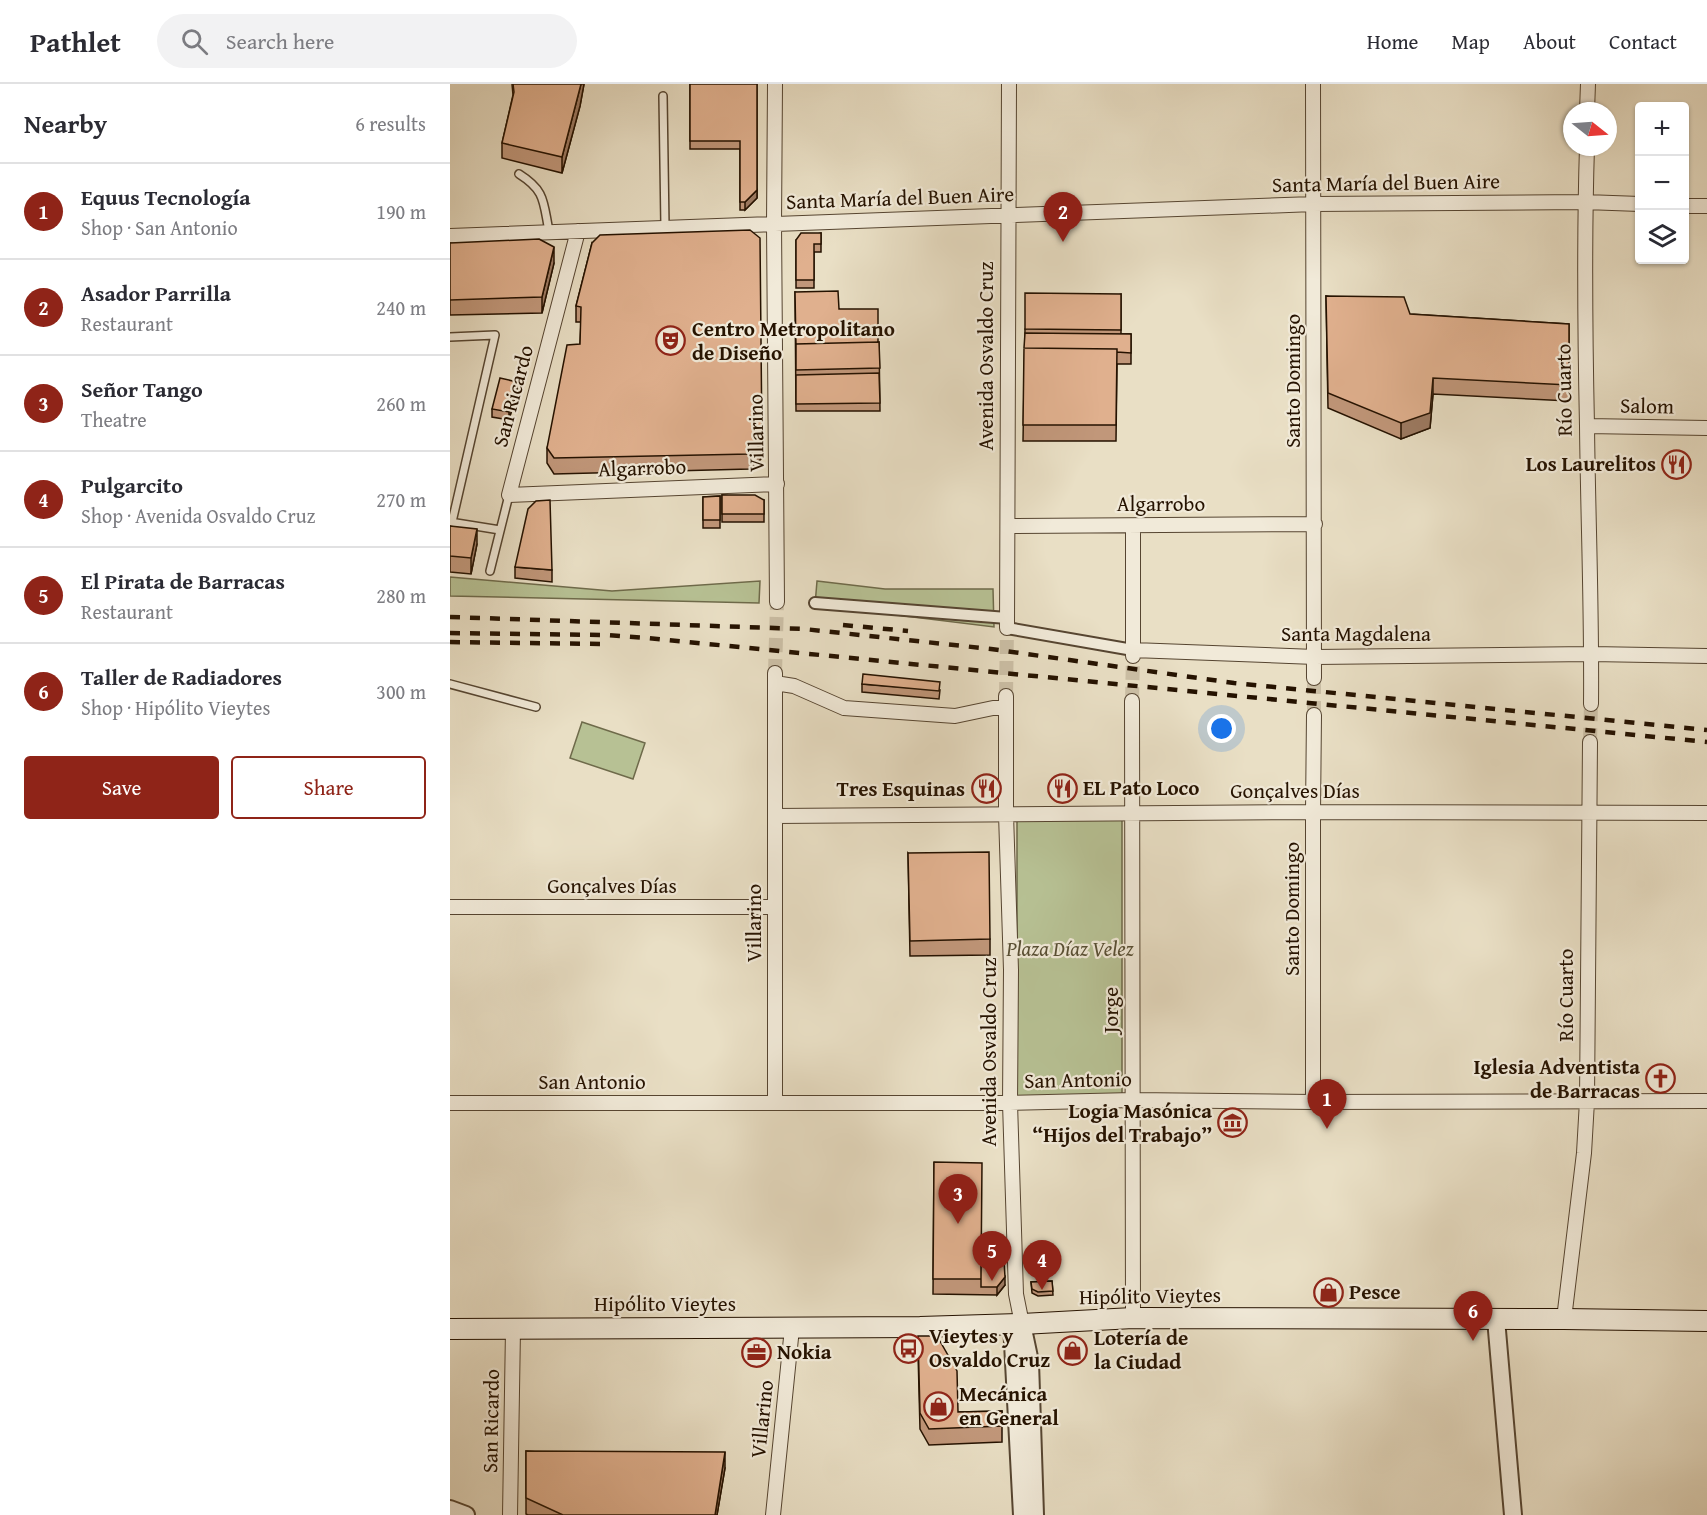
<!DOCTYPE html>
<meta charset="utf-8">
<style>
:root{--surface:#fff;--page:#f2f2f3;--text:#2b2b33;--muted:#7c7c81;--line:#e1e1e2;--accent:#8f2418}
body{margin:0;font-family:"Gentium Book Plus",serif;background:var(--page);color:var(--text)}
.controls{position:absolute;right:18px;top:18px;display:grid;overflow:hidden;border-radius:6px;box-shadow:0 2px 4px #0004}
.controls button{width:54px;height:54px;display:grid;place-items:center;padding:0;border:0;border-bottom:2px solid var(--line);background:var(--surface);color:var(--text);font:30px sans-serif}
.compass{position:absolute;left:1113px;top:18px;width:54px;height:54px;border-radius:50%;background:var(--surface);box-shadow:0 2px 4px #0004;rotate:107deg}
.you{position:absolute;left:772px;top:645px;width:21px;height:21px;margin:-15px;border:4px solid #fff;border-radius:50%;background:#1a73e8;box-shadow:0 0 0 9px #1a73e833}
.badge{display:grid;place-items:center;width:39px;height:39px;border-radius:50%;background:var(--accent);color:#fff;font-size:20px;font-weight:700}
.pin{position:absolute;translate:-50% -50px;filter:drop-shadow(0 2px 3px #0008)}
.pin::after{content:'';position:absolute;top:32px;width:21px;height:18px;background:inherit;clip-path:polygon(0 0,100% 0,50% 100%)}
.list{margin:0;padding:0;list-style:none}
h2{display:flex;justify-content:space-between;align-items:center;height:78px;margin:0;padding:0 24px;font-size:26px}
h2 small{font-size:20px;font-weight:400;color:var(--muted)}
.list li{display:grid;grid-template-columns:39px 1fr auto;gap:18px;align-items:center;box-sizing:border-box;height:96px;padding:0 24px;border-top:2px solid var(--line)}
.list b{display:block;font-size:22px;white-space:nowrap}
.list p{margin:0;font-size:20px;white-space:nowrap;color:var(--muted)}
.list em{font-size:20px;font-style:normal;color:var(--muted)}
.actions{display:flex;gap:12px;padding:18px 24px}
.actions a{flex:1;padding:14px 0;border:2px solid var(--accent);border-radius:6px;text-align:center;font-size:21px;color:var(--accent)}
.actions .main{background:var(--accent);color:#fff}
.icon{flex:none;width:33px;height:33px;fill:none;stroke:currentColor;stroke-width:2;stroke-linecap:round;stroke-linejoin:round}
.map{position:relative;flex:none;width:1257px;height:1431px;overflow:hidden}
header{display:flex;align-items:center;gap:36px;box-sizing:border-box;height:84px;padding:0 30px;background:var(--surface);border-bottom:2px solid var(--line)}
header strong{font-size:28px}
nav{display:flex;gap:33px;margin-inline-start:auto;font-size:21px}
.search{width:420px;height:54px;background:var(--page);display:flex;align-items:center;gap:15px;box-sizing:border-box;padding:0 21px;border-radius:33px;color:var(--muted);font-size:22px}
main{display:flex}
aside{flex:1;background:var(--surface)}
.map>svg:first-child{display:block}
.green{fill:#b7c194;stroke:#6e6a4a;stroke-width:1.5}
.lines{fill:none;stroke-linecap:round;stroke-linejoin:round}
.minor-tunnel{stroke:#ccc0a7;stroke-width:14;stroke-dasharray:14 7;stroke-linecap:butt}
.service-casing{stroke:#564531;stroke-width:10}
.pedestrian-casing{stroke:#564531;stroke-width:14}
.minor-casing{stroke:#564531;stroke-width:16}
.tertiary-casing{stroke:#564531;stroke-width:20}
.secondary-casing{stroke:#251200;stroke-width:22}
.service{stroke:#f1ead9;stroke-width:7}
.pedestrian{stroke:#f1ead9;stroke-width:10}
.minor{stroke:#f1ead9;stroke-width:14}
.tertiary{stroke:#f1ead9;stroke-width:16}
.secondary{stroke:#f1ead9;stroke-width:20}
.rail{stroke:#251200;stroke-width:4.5;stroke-dasharray:10 10;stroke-linecap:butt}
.wall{fill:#c1977a;stroke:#251200;stroke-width:1.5}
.shaded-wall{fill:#9d7b63;stroke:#251200;stroke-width:1.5}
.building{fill:#e0b08e;stroke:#251200;stroke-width:1.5}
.labels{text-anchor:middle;stroke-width:4.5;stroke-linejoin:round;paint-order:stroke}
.street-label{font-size:21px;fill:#251200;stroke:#f1ead9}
.poi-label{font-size:21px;font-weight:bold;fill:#251200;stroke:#f1ead9;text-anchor:start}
.park-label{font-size:21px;font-style:italic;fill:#584f34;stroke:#f1ead9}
</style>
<header>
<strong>Pathlet</strong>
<div class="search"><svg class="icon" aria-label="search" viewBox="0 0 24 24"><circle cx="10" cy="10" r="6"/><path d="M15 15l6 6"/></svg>Search here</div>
<nav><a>Home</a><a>Map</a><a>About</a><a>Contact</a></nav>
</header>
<main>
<aside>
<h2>Nearby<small>6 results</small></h2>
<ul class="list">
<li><span class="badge">1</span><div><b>Equus Tecnología</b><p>Shop · San Antonio</p></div><em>190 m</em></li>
<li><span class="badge">2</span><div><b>Asador Parrilla</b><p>Restaurant</p></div><em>240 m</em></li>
<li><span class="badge">3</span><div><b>Señor Tango</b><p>Theatre</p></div><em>260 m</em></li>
<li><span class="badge">4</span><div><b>Pulgarcito</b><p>Shop · Avenida Osvaldo Cruz</p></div><em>270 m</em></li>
<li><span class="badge">5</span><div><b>El Pirata de Barracas</b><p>Restaurant</p></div><em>280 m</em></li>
<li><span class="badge">6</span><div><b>Taller de Radiadores</b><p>Shop · Hipólito Vieytes</p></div><em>300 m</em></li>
</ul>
<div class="actions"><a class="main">Save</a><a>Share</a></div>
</aside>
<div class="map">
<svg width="1257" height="1431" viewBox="0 0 1257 1431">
<rect width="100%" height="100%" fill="#e9dfc5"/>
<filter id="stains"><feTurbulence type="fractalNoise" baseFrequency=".00333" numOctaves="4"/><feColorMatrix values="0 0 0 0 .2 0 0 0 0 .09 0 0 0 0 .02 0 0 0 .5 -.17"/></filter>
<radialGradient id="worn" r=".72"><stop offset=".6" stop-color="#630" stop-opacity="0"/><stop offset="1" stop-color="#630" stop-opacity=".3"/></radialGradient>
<path class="green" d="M0,493L162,507L310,497L309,519L0,512Z
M367,497L435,505H543L544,543L365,521Z
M132,638L195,659L183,695L120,674Z
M672,734V1016H567V735Z"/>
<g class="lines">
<path class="minor-tunnel" d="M325,589L327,518
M556,612L557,544
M682,617L683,572
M864,631V594
M1140,658L1141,620"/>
<defs>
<path id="service" d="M213,12L215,143
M69,90C96,107 93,118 99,147
M0,253L45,251L2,438
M0,438L50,446
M40,487L59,411
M0,600L86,623"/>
<path id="pedestrian" d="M365,519L557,534
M557,544L683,566"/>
<path id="minor" d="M325,0L324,140L327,518
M863,0L864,594
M1137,27L1138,0
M1137,63C1134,156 1135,249 1137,342C1138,435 1142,527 1141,620
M1234,122H1257
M128,147L59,411L327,400
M0,152L864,120L1135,118L1190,120
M1137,342L1257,344
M558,442L865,440
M683,442V572
M557,544L559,0
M683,566L865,573L1141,570L1257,572
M325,599L344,602L394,624L505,632L543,624H556
M556,612V730L561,886L560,1019L566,1210L572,1240
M682,617L683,1234
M325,732L863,728L1257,729
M0,823H325
M325,1018V589
M863,1018V728L864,631
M0,1019H560L683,1016L863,1018L1257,1017
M1114,1235L1134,1069L1137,1017L1140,658
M60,1431L63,1245
M323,1431L342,1244"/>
<path id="tertiary" d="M1046,1235L1063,1431
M562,1240L572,1431
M572,1240L580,1278L585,1431
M0,1425L16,1431"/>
<path id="secondary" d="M0,1245L470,1243L572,1240L683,1234L1114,1235L1257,1237"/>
</defs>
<use href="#service" class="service-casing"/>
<use href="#pedestrian" class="pedestrian-casing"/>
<use href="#minor" class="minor-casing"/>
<use href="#tertiary" class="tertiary-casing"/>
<use href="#secondary" class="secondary-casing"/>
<use href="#service" class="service"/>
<use href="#pedestrian" class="pedestrian"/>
<use href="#minor" class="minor"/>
<use href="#tertiary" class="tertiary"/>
<use href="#secondary" class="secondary"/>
<path class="rail" d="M0,533L354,545L541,565L784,599L1257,646
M393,541L458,547
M0,549L156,551L197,554L1257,658
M0,558L158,560"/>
</g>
<path class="wall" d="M62,0H134L130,22L112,89L52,74V59L63,11Z
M240,0H307V114L295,126H290V65H240Z
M371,149V168H364V204H346V156Z
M0,159L104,179L92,229L0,231Z
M142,159L312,374L300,385L104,390L97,379V364L130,260L131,238H126V222Z
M345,208L389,225L428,258H429L430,327H346Z
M671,210V250H681V280H667L666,357H573L575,245Z
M876,212L960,230L1119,240V317L983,310L980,344L951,355L878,324Z
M67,306L59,336L42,333V325Z
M272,411L314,416V438H272Z
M270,412V444H253V413Z
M0,442L27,460L21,490L0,488Z
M65,483L102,486V498L65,494Z
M412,600L490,606L489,615L412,608Z
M458,769L540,855V871L460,872Z
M484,1078L531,1177L555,1201L547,1211L483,1210Z
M602,1197L603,1211L588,1212L582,1209L581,1198Z
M468,1268L508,1328L552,1327V1358L479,1361L470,1345Z
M76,1367L275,1384L267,1431H78L76,1430Z"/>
<path class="shaded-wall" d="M131,0H134L130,22L112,89V73Z
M307,106V114L295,126V118Z
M104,163V179L92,229V213Z
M983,294V310L980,344L951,355V339Z
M67,298V306L59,336V328Z
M312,359V374L300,385V370Z
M27,445V460L21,490V474Z
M555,1193V1201L547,1211V1203Z
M275,1368V1384L267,1431H265Z"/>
<path class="building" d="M63,0H131L112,73L52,59L64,8Z
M240,0H307V106L295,118H290V57H240Z
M300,146L310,154L312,359L300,370L104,374L97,364L117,261L130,260L131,223L126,222L142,159L150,151Z
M351,149H371V160H364V196H346V156Z
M89,155L104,163L92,213L0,216V159Z
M388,207L389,225H428V258L346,260V263L345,208Z
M575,209L671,210V246L575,245Z
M876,212L954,213L960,230L1119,240V301L983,294L980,329L951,339L878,309Z
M575,249L681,250V269L667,268V265L574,264Z
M429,258L430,284L346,286V260Z
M574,264L667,265L666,341H573Z
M429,289L430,319L346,320V291Z
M50,294L67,298L59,328L42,325Z
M272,411H305L314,416V430H272Z
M270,412V436H253V413Z
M100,416L102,486L65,483L78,425L86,417Z
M0,442L27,445L21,474L0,472Z
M413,590L490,598L489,607L412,600Z
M539,768L540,855L460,857L458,769Z
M484,1078L532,1079L531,1195H483Z
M531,1177H554L555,1193L547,1203H531Z
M602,1197L603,1207L588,1208L582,1205L581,1198Z
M468,1252H487L507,1287L508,1328L552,1327V1342L479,1345L470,1329Z
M76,1367L275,1368L265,1431H113L76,1414Z"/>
<defs>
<symbol id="theatre-ring" viewBox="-11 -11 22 22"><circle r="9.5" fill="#f1ead9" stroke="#8f2418" stroke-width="1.5"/><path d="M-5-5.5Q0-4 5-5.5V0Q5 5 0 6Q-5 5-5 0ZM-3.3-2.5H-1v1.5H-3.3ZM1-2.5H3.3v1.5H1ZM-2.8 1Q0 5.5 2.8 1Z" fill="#8f2418"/></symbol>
<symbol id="restaurant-ring" viewBox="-11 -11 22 22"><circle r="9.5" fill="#f1ead9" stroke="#8f2418" stroke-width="1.5"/><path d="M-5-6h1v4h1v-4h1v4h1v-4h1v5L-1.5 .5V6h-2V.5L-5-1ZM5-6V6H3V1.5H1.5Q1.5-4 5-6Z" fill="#8f2418"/></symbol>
<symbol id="church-ring" viewBox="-11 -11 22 22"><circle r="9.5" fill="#f1ead9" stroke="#8f2418" stroke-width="1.5"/><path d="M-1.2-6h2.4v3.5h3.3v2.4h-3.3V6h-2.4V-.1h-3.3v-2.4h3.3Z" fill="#8f2418"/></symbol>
<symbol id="museum-ring" viewBox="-11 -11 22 22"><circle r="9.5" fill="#f1ead9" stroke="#8f2418" stroke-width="1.5"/><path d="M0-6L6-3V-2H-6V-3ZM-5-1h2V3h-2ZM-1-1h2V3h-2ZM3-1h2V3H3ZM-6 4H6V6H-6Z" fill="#8f2418"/></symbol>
<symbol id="shop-ring" viewBox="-11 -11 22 22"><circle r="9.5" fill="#f1ead9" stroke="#8f2418" stroke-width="1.5"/><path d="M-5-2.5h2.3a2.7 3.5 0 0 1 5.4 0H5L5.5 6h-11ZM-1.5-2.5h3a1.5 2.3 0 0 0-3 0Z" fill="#8f2418"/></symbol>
<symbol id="bus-ring" viewBox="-11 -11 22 22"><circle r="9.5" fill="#f1ead9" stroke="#8f2418" stroke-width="1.5"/><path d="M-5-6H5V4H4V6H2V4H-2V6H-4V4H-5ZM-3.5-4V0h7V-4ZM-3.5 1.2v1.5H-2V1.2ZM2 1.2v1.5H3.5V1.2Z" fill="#8f2418"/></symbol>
<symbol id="office-ring" viewBox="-11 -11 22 22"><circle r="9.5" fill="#f1ead9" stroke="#8f2418" stroke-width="1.5"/><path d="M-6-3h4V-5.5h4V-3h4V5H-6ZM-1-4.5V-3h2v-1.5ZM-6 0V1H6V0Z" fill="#8f2418"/></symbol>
</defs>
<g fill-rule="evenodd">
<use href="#theatre-ring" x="204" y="240" width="33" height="33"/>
<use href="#restaurant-ring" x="1210" y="364" width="33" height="33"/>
<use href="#restaurant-ring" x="596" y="688" width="33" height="33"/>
<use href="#restaurant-ring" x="520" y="688" width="33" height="33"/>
<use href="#church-ring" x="1194" y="978" width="33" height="33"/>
<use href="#museum-ring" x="766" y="1022" width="33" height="33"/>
<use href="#shop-ring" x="862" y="1192" width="33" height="33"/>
<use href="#bus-ring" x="442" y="1248" width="33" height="33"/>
<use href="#shop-ring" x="606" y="1250" width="33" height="33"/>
<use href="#office-ring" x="290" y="1252" width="33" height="33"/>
<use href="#shop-ring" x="472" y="1306" width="33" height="33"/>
</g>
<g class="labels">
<g class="street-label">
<text transform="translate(936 99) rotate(-1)" y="7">Santa María del Buen Aire</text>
<text transform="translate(450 114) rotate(-2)" y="7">Santa María del Buen Aire</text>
<text transform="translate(536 272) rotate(-90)" y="7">Avenida Osvaldo Cruz</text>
<text transform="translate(843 297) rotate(-90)" y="7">Santo Domingo</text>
<text transform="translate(1114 306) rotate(-91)" y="7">Río Cuarto</text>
<text transform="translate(63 312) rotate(-75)" y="7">San Ricardo</text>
<text transform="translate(1197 322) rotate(1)" y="7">Salom</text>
<text transform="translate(306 349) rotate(-91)" y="7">Villarino</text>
<text transform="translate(192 384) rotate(-2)" y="7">Algarrobo</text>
<text x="711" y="427">Algarrobo</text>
<text x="906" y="557">Santa Magdalena</text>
<text x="845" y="714">Gonçalves Días</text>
<text x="162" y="809">Gonçalves Días</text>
<text transform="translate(842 825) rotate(-90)" y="7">Santo Domingo</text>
<text transform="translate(304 839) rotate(-90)" y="7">Villarino</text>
<text transform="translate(1116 911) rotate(-90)" y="7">Río Cuarto</text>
<text transform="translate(661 926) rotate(-90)" y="7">Jorge</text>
<text transform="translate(539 968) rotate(-90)" y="7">Avenida Osvaldo Cruz</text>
<text transform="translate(628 996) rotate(-1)" y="7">San Antonio</text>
<text x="142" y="1005">San Antonio</text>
<text transform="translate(700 1212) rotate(-1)" y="7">Hipólito Vieytes</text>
<text x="215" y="1227">Hipólito Vieytes</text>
<text transform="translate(312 1335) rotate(-84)" y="7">Villarino</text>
<text transform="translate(41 1337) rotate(-89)" y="7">San Ricardo</text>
</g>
<g class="poi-label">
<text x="242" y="252">Centro Metropolitano<tspan x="242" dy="24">de Diseño</tspan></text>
<text x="1206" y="387" text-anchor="end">Los Laurelitos</text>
<text x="633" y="711">EL Pato Loco</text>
<text x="515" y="712" text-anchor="end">Tres Esquinas</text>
<text x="1190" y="990" text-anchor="end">Iglesia Adventista<tspan x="1190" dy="24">de Barracas</tspan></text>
<text x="762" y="1034" text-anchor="end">Logia Masónica<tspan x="762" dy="24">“Hijos del Trabajo”</tspan></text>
<text x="899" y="1215">Pesce</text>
<text x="479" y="1259">Vieytes y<tspan x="479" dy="24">Osvaldo Cruz</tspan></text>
<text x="644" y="1261">Lotería de<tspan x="644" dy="24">la Ciudad</tspan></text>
<text x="327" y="1275">Nokia</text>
<text x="509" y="1317">Mecánica<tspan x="509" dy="24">en General</tspan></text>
</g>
<g class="park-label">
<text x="620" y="872">Plaza Díaz Velez</text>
</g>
</g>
<rect width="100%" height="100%" filter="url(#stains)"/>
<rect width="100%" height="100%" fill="url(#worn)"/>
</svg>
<div class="controls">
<button>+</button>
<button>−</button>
<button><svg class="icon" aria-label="layers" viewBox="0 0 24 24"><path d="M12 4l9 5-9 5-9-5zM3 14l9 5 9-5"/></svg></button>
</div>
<svg class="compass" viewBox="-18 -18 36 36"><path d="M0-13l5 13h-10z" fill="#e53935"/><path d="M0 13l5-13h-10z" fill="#7c7c81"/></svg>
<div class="you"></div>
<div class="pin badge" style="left:877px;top:1045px">1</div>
<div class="pin badge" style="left:613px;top:158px">2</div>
<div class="pin badge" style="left:508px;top:1140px">3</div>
<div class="pin badge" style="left:592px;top:1206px">4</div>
<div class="pin badge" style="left:542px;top:1197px">5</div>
<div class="pin badge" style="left:1023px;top:1257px">6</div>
</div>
</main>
